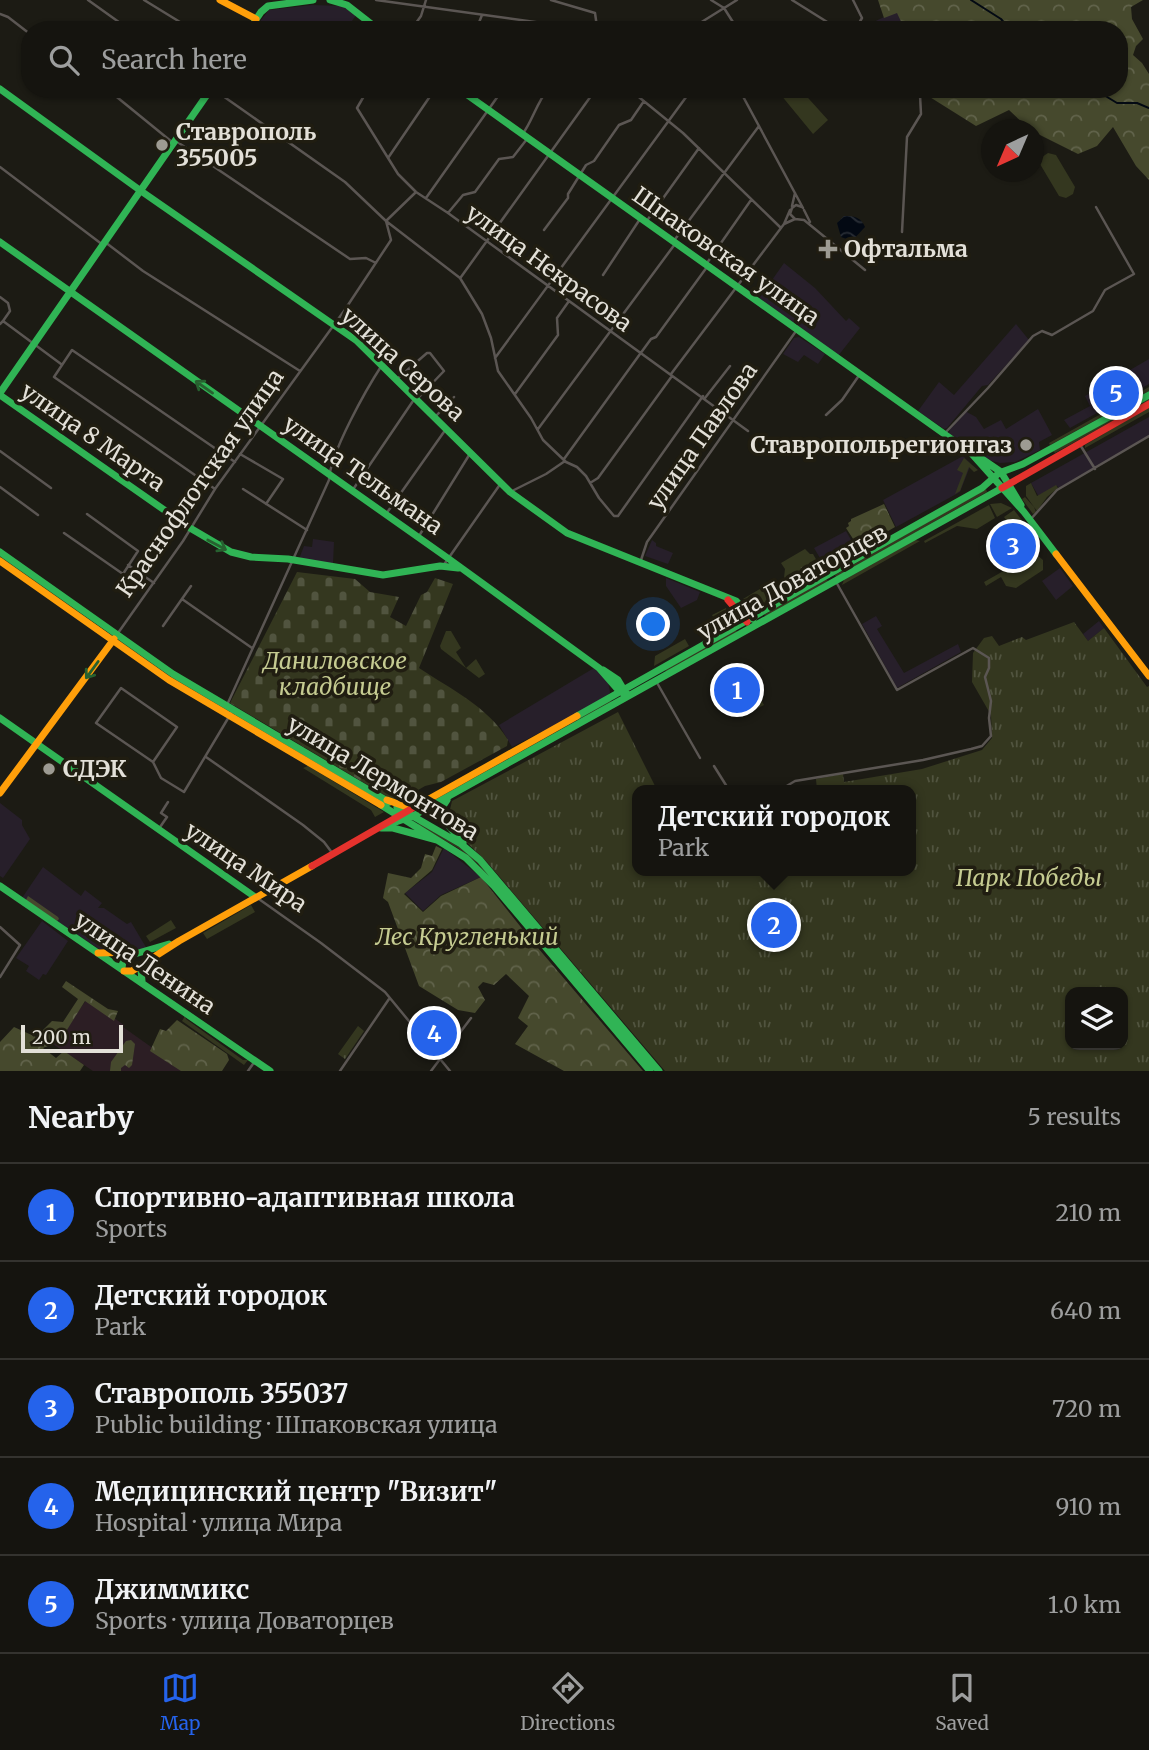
<!DOCTYPE html>
<meta charset="utf-8">
<style>
:root{--surface:#15140f;--page:#1e1d18;--text:#f1f3f6;--muted:#9d9e9e;--line:#34332f;--accent:#2563eb}
body{margin:0;font-family:Merriweather,serif;background:var(--page);color:var(--text)}
.controls{position:absolute;right:21px;bottom:21px;display:grid;overflow:hidden;border-radius:14px;box-shadow:0 2px 5px #0004}
.controls button{width:63px;height:63px;display:grid;place-items:center;padding:0;border:0;border-bottom:2px solid var(--line);background:var(--surface);color:var(--text);font:35px sans-serif}
.compass{position:absolute;left:981px;top:119px;width:63px;height:63px;border-radius:50%;background:var(--surface);box-shadow:0 2px 5px #0004;rotate:224deg}
.scale{position:absolute;left:21px;bottom:18px;width:102px;box-sizing:border-box;padding-left:7px;border:4px solid #e3e0d8;border-top:0;font-size:19px;line-height:24px;white-space:nowrap;color:#e3e0d8;-webkit-text-stroke:5px #201d11;paint-order:stroke}
.you{position:absolute;left:654px;top:625px;width:24px;height:24px;margin:-18px;border:5px solid #fff;border-radius:50%;background:#1a73e8;box-shadow:0 0 0 10px #1a73e833}
.badge{display:grid;place-items:center;width:46px;height:46px;border-radius:50%;background:var(--accent);color:#fff;font-size:23px;font-weight:700}
.pin{position:absolute;translate:-50% -50%;border:4px solid #fff;box-shadow:0 2px 7px #0006}
.popup{position:absolute;left:632px;top:785px;width:284px;height:91px;box-sizing:border-box;display:grid;place-content:center;border-radius:14px;background:var(--surface);filter:drop-shadow(0 2px 5px #0005);font-size:23px;white-space:nowrap;color:var(--muted)}
.popup b{font-size:26px;color:var(--text)}
.popup::after{content:'';position:absolute;left:50%;top:100%;margin-left:-14px;border:14px solid transparent;border-top-color:var(--surface)}
.list{margin:0;padding:0;list-style:none}
h2{display:flex;justify-content:space-between;align-items:center;height:91px;margin:0;padding:0 28px;font-size:30px}
h2 small{font-size:23px;font-weight:400;color:var(--muted)}
.list li{display:grid;grid-template-columns:46px 1fr auto;gap:21px;align-items:center;box-sizing:border-box;height:98px;padding:0 28px;border-top:2px solid var(--line)}
.list b{display:block;font-size:26px;white-space:nowrap}
.list p{margin:0;font-size:23px;white-space:nowrap;color:var(--muted)}
.list em{font-size:23px;font-style:normal;color:var(--muted)}
.icon{flex:none;width:38px;height:38px;fill:none;stroke:currentColor;stroke-width:2;stroke-linecap:round;stroke-linejoin:round}
.map{position:relative;flex:none;width:1149px;height:1071px;overflow:hidden}
.search{position:absolute;background:var(--surface);box-shadow:0 2px 5px #0004;left:21px;right:21px;top:21px;height:77px;display:flex;align-items:center;gap:18px;box-sizing:border-box;padding:0 24px;border-radius:28px;color:var(--muted);font-size:26px}
.sheet{height:581px;background:var(--surface)}
nav{display:flex;justify-content:space-around;align-items:center;box-sizing:border-box;height:98px;border-top:2px solid var(--line);background:var(--surface);font-size:19px;color:var(--muted)}
nav a{display:grid;justify-items:center;gap:4px}
nav .on{color:var(--accent)}
.map>svg:first-child{display:block}
.commercial{fill:#271f2a}
.medical{fill:#2c1e24}
.grass{fill:#34371f}
.forest{fill:url(#forest-crowns)}
.cemetery{fill:url(#cemetery-stones)}
.park{fill:url(#park-tufts);fill-rule:evenodd}
.water{fill:url(#water-waves)}
.lines{fill:none;stroke-linecap:round;stroke-linejoin:round}
.stream{stroke:#030913;stroke-width:2}
.street{stroke:#5b5653;stroke-width:2.5}
.fast{stroke:#30b455;stroke-width:7}
.slow{stroke:#ff9f0a;stroke-width:7}
.jam{stroke:#e5322d;stroke-width:7}
.oneway{stroke:#276130}
.poi-dot{fill:#9d9b93;stroke:#201d11;stroke-width:2.5}
.labels{text-anchor:middle;stroke-width:7;stroke-linejoin:round;paint-order:stroke}
.poi-label{font-size:23px;font-weight:bold;fill:#e3e0d8;stroke:#201d11;text-anchor:start}
.street-label{font-size:23px;fill:#e3e0d8;stroke:#201d11}
.park-label{font-size:23px;font-style:italic;fill:#c5cb91;stroke:#201d11}
</style>
<div class="map">
<svg width="1149" height="1071" viewBox="0 0 1149 1071">
<defs>
<pattern id="forest-crowns" width="20" height="18" patternUnits="userSpaceOnUse" patternTransform="scale(1.75)"><rect width="20" height="18" fill="#46492d"/><path d="M2 6a3 3 0 1 1 6 0M12 15a3 3 0 1 1 6 0" fill="none" stroke="#61634b"/></pattern>
<pattern id="cemetery-stones" width="16" height="16" patternUnits="userSpaceOnUse" patternTransform="scale(1.75)"><rect width="16" height="16" fill="#34371f"/><path d="M2 7V4a2 2 0 0 1 4 0v3zM10 15v-3a2 2 0 0 1 4 0v3z" fill="#51543f"/></pattern>
<pattern id="park-tufts" width="24" height="20" patternUnits="userSpaceOnUse" patternTransform="scale(1.75)"><rect width="24" height="20" fill="#34371f"/><path d="M3 7l-1-3M5 7V3M7 7l1-3M15 17l-1-3M17 17v-4M19 17l1-3" fill="none" stroke="#51543f"/></pattern>
<pattern id="water-waves" width="16" height="10" patternUnits="userSpaceOnUse" patternTransform="scale(1.75)"><rect width="16" height="10" fill="#030913"/><path d="M0 5q4-4 8 0t8 0" fill="none" stroke="#282d35"/></pattern>
</defs>
<rect width="100%" height="100%" fill="#1c1b14"/>
<path class="commercial" d="M312,5L343,6L356,15L346,30H253L269,10Z
M903,8L914,30H859L861,28Z
M784,263L815,288L846,321L849,318L860,328L838,356L758,300Z
M1016,324L1029,340L988,385L982,386L947,428L944,429L918,411L939,382L954,395Z
M799,337L825,354L818,364L804,355L798,362L783,354L794,338Z
M1149,359V384L1070,428L1064,420L1090,406L1085,396Z
M1038,409L1052,435L1039,442L1040,450L1015,462L1000,463L988,460L949,434L950,429L965,411L976,417L984,429L1001,420L1006,429Z
M1149,417V435L1059,488L1057,486L1039,497L1031,483Z
M963,456L971,464L960,492L896,527L883,500Z
M846,531L858,552L827,570L814,548Z
M313,539L334,542L333,564L299,559L304,546L312,547Z
M652,540L656,543V546L673,553L668,564L645,556Z
M1060,568L1073,586L1056,600L1042,581Z
M666,578L700,592L697,600L681,608L666,586Z
M876,616L882,626L877,629L904,673L958,644L961,652L897,688L862,624Z
M1099,621L1104,628L1088,641L1083,634Z
M594,668L602,673L608,682L610,692L606,699L575,714L547,732H541L512,747L499,725Z
M0,803L22,820V825L30,839L3,878L0,876Z
M444,848L481,877L441,895L423,911L405,893L432,872Z
M43,867L81,896L85,890L102,903L98,908H104L127,924L131,922L147,949L102,951L22,898Z
M42,921L68,941L46,975L43,974L39,980L26,971L29,966L16,958Z"/>
<path class="medical" d="M87,999L124,1025L123,1027L185,1071H93L44,1038L63,1033Z"/>
<path class="grass" d="M776,89H800L828,120L813,134Z
M1048,153L1056,155L1075,187L1073,194L1066,198L1059,196L1040,164L1042,157Z
M1149,387V391L1050,445L1049,443Z
M1149,398V401L1055,453L1053,451Z
M1149,407V412L1085,448V445Z
M964,458L978,470L974,472L969,467L960,491L955,494L963,473L957,470Z
M1031,483L1037,496L1056,485L1058,488L1047,497L1037,511L1034,507L1036,512L1033,514L1022,499L1025,497L1034,507L1026,496V486Z
M986,489L987,492L836,577L835,575Z
M1001,503L1012,508L997,517L990,504Z
M989,505L995,518L977,529L957,526L925,543L924,541Z
M1014,510L1037,540L1025,545L1022,544L1004,517Z
M915,540L920,541L842,585L844,580Z
M0,555L111,635L110,637L0,558Z
M1037,555L1043,560V570L1016,588L1006,586L1001,577L986,586L984,582L1030,556Z
M826,579L828,581L766,616L764,615Z
M768,584L767,605L786,596L764,608L765,606L743,599Z
M726,608L729,622L719,628L712,615Z
M736,630L737,632L667,672L665,670Z
M446,631H451L461,648L456,652L466,668L476,659L485,674L479,678L441,649L440,646Z
M685,639L689,646L654,666L655,656Z
M119,640L229,710L228,712L170,677L117,642Z
M757,692L764,705L754,710L752,707L748,709L744,702Z
M610,700L612,702L423,808L421,807Z
M235,714L391,805L390,807L234,716Z
M308,766L384,812L375,817L371,810L303,768Z
M419,823L459,847L478,862L613,1021L477,863L458,848L418,825Z
M251,905L255,912L207,939L203,933Z
M171,920L176,928L150,942L146,936Z
M185,1016L186,1019L243,1060H248L244,1065L182,1021Z"/>
<path class="forest" d="M878,0H1143L1131,7L1132,19L1143,39L1136,46L1133,55L1142,63L1149,74V180L1136,166L1113,127L1097,146L1078,154L1034,132V130L1029,129L1009,110L976,126L925,94L922,89H1119V30H905L897,13L884,18Z
M884,504L895,527L859,548L846,528L849,526L848,523L851,521V519Z
M436,846L442,849L432,870L404,894L423,912L441,896L481,877L532,941L643,1071H564L515,1044L528,1026L518,1018L529,996L506,974L494,985L483,982L478,987L485,1000L475,1013L458,1010L419,986L388,902L383,898L388,873L411,878L421,868L425,854L432,856Z
M28,896L58,917L59,919L57,921L26,900Z
M66,981L108,1009L118,1011L114,1021L85,1001L60,1041L43,1048L56,1058L64,1051L84,1065L80,1071H0V1042L14,1027L36,1037L52,1021L63,1022L78,999L62,987Z
M177,1020L227,1054L229,1060L222,1071H181L150,1051L160,1029L166,1031Z
M131,1040L135,1044L132,1065L129,1068L125,1065L121,1068V1071H110L111,1062L126,1041Z"/>
<path class="cemetery" d="M297,572L355,579L370,592L399,597L390,617L406,626L421,595L427,592L435,578L453,584L419,668C452,690 487,706 508,740L507,746L441,782L425,786L399,801L388,797L230,703Z"/>
<path class="park" d="M805,549L810,554H813L822,570L820,574L792,590L784,578L785,569L781,563Z
M1074,622L1088,641L1104,628L1147,687L1149,686V1071H665L487,862L451,827L448,818L452,801L618,712L657,790H638V871H910V790H817L816,779L843,774L844,782L922,769L982,750L992,738L991,715L972,682L973,653L984,638L992,636L999,646L1022,637L1026,640ZM1070,992H1123V1045H1070Z
M358,1026L364,1031L345,1059L338,1054Z"/>
<path class="water" d="M844,216C854,216 861,217 865,227L852,241L841,237L837,223Z"/>
<g class="lines">
<path class="stream" d="M971,0L1001,19L1010,30
M1094,89L1117,103H1137L1149,108"/>
<path class="street" d="M88,0L130,30
M144,0L193,30
M376,0L564,26L633,30
M551,0L595,13L597,27
M711,0L724,8L738,30
M792,0L840,30
M853,0L862,18L855,30
M0,14L8,17L30,34
M700,23L737,0
M411,30L421,16L426,0
M476,30L482,15
M684,30L700,23L701,30
M107,89L172,142
M213,89L345,182L386,221L460,278L482,314L491,338L498,371L531,418L543,440L566,462L577,467L586,476L599,498L614,516H618L703,396
M368,89L357,108L398,174L416,192L448,213L748,431
M629,89L683,133L781,228
M739,89L803,208
M522,135C533,120 536,104 548,89
M176,141L350,259L366,258L376,263
M388,158L435,89
M0,167L103,245
M426,198L503,89
M792,206L795,193
M804,210L810,222
M448,213L463,195L475,192L499,159L513,157L527,139
M795,219L790,214L792,208L796,205L802,207
M646,222L699,148
M784,224L795,219L804,220L865,270
M544,230L568,198V194L586,165L594,161L619,125L631,120L644,101
M902,232L907,137L921,114L920,95L914,89
M105,242L143,271L300,371
M673,242L759,126
M707,263L751,200
M603,275L640,219
M461,277L596,89
M0,297L8,303L10,311L3,321
M0,324L3,321L61,364
M495,358L692,89
M671,374L784,224L790,210
M515,394L558,335L557,318L569,301
M705,398L730,366
M826,415L842,400L860,374
M435,417L454,397
M538,429L675,244
M945,433L988,388L1033,336L1042,331L1052,335L1093,311L1105,290L1134,274L1096,207
M1079,443L1095,469
M0,451L51,488
M240,454L283,479L266,504
M564,459L640,354L651,339L656,337L707,267
M590,483L598,478L672,376
M0,487L38,515
M215,489L54,377L72,350L235,462
M243,489L307,530
M352,491L415,398L420,396L444,371L430,353H427L397,379
M510,492L546,474L565,461
M386,514L446,429
M1030,520L1057,490L1149,436
M64,533L123,574L138,551L87,514
M419,536L471,452
M640,563L647,542L796,331
M128,565L154,583
M443,566L501,483
M182,599L252,648
M163,626L191,586
M118,633L183,541L215,489L344,311L391,240L386,221L416,192
M656,681L700,758
M121,688L177,727L153,762L96,723Z
M227,705L329,480C330,453 367,388 382,365
M206,757L303,825L324,842L333,854
M153,762L161,778L184,792L233,710
M714,766L729,790
M780,790L795,781L923,760L971,749L982,746L991,736L989,718L991,701L985,677L989,668V658L973,648L897,690L835,580
M158,830L167,817L161,813L168,802
M256,897L321,943L385,992L450,1071
M0,927L20,945L0,977
M248,1071L255,1061
M340,1071L389,999
M431,1071L471,1018"/>
<path class="fast" d="M330,0L347,5L379,30
M249,30L261,12L268,6L313,0
M0,89L141,191L357,341L510,492L567,533L736,601L753,619
M459,89L971,453L1024,512L1056,554
M0,242L449,559L599,668L620,692L630,695
M0,393L211,89
M0,395L190,528L231,552L251,557L288,559L383,575L440,566L458,568
M979,457L1001,472L1021,505
M0,552L173,674L389,802
M743,605L760,612
M733,627L736,620L734,609
M603,670L618,680L624,690
M577,716L982,488L999,473L1023,464L1149,395
M0,718L255,897
M447,800L443,806L442,818L463,843
M381,805L466,858L494,886L650,1071
M397,807L461,844L480,860L659,1071
M413,816L1002,488
M387,825L413,816
M381,828H393L437,840
M0,886L270,1071
M122,968L123,961L128,956L169,944
M142,981L141,970L146,964"/>
<path class="slow" d="M220,0L256,19
M1056,554L1149,676
M0,561L169,680L381,805
M0,793L114,639
M387,800L404,806L422,803L577,716
M98,953L135,952
M124,971H132L179,941L312,866"/>
<path class="jam" d="M1002,488L1149,404
M728,600L747,622
M312,866L418,805"/>
</g>
<defs><path id="oneway-shaft" d="M-6 0H5M1.5-3L5.5 0L1.5 3" fill="none" stroke-width="1.6" stroke-linecap="round" stroke-linejoin="round" transform="scale(1.75)"/></defs>
<g class="oneway">
<use href="#oneway-shaft" transform="translate(204 387) rotate(-145)"/>
<use href="#oneway-shaft" transform="translate(217 545) rotate(28)"/>
<use href="#oneway-shaft" transform="translate(92 670) rotate(126)"/>
</g>
<g class="poi-dot">
<circle cx="162" cy="145" r="7"/>
<path d="M824.5 238.5h7v7h7v7h-7v7h-7v-7h-7v-7h7z"/>
<circle cx="1026" cy="445" r="7"/>
<circle cx="49" cy="769" r="7"/>
</g>
<g class="labels">
<g class="poi-label">
<text x="176" y="140">Ставрополь<tspan x="176" dy="26">355005</tspan></text>
<text x="844" y="257">Офтальма</text>
<text x="1012" y="453" text-anchor="end">Ставропольрегионгаз</text>
<text x="63" y="777">СДЭК</text>
</g>
<g class="street-label">
<text transform="translate(726 256) rotate(35)" y="8">Шпаковская улица</text>
<text transform="translate(549 268) rotate(36)" y="8">улица Некрасова</text>
<text transform="translate(403 364) rotate(42)" y="8">улица Серова</text>
<text transform="translate(702 436) rotate(-55)" y="8">улица Павлова</text>
<text transform="translate(93 437) rotate(35)" y="8">улица 8 Марта</text>
<text transform="translate(363 475) rotate(35)" y="8">улица Тельмана</text>
<text transform="translate(200 483) rotate(-55)" y="8">Краснофлотская улица</text>
<text transform="translate(792 582) rotate(-29)" y="8">улица Доваторцев</text>
<text transform="translate(383 778) rotate(31)" y="8">улица Лермонтова</text>
<text transform="translate(246 867) rotate(34)" y="8">улица Мира</text>
<text transform="translate(145 963) rotate(34)" y="8">улица Ленина</text>
</g>
<g class="park-label">
<text x="335" y="669">Даниловское<tspan x="335" dy="26">кладбище</tspan></text>
<text x="1029" y="886">Парк Победы</text>
<text x="467" y="945">Лес Кругленький</text>
</g>
</g>
</svg>
<div class="controls">
<button><svg class="icon" aria-label="layers" viewBox="0 0 24 24"><path d="M12 4l9 5-9 5-9-5zM3 14l9 5 9-5"/></svg></button>
</div>
<svg class="compass" viewBox="-18 -18 36 36"><path d="M0-13l5 13h-10z" fill="#e53935"/><path d="M0 13l5-13h-10z" fill="#9d9e9e"/></svg>
<div class="scale">200 m</div>
<div class="you"></div>
<div class="pin badge" style="left:737px;top:690px">1</div>
<div class="pin badge" style="left:774px;top:925px">2</div>
<div class="popup"><b>Детский городок</b>Park</div>
<div class="pin badge" style="left:1013px;top:546px">3</div>
<div class="pin badge" style="left:434px;top:1033px">4</div>
<div class="pin badge" style="left:1116px;top:393px">5</div>
<div class="search"><svg class="icon" aria-label="search" viewBox="0 0 24 24"><circle cx="10" cy="10" r="6"/><path d="M15 15l6 6"/></svg>Search here</div>
</div>
<section class="sheet">
<h2>Nearby<small>5 results</small></h2>
<ul class="list">
<li><span class="badge">1</span><div><b>Спортивно-адаптивная школа</b><p>Sports</p></div><em>210 m</em></li>
<li><span class="badge">2</span><div><b>Детский городок</b><p>Park</p></div><em>640 m</em></li>
<li><span class="badge">3</span><div><b>Ставрополь 355037</b><p>Public building · Шпаковская улица</p></div><em>720 m</em></li>
<li><span class="badge">4</span><div><b>Медицинский центр &quot;Визит&quot;</b><p>Hospital · улица Мира</p></div><em>910 m</em></li>
<li><span class="badge">5</span><div><b>Джиммикс</b><p>Sports · улица Доваторцев</p></div><em>1.0 km</em></li>
</ul>
</section>
<nav>
<a class="on"><svg class="icon" aria-label="map" viewBox="0 0 24 24"><path d="M3 6l6-2 6 2 6-2v14l-6 2-6-2-6 2zM9 4v14M15 6v14"/></svg>Map</a>
<a><svg class="icon" aria-label="directions" viewBox="0 0 24 24"><path d="M12 3l9 9-9 9-9-9zM9 14v-3h6M13 9l2 2-2 2"/></svg>Directions</a>
<a><svg class="icon" aria-label="saved" viewBox="0 0 24 24"><path d="M7 4h10v16l-5-4-5 4z"/></svg>Saved</a>
</nav>
